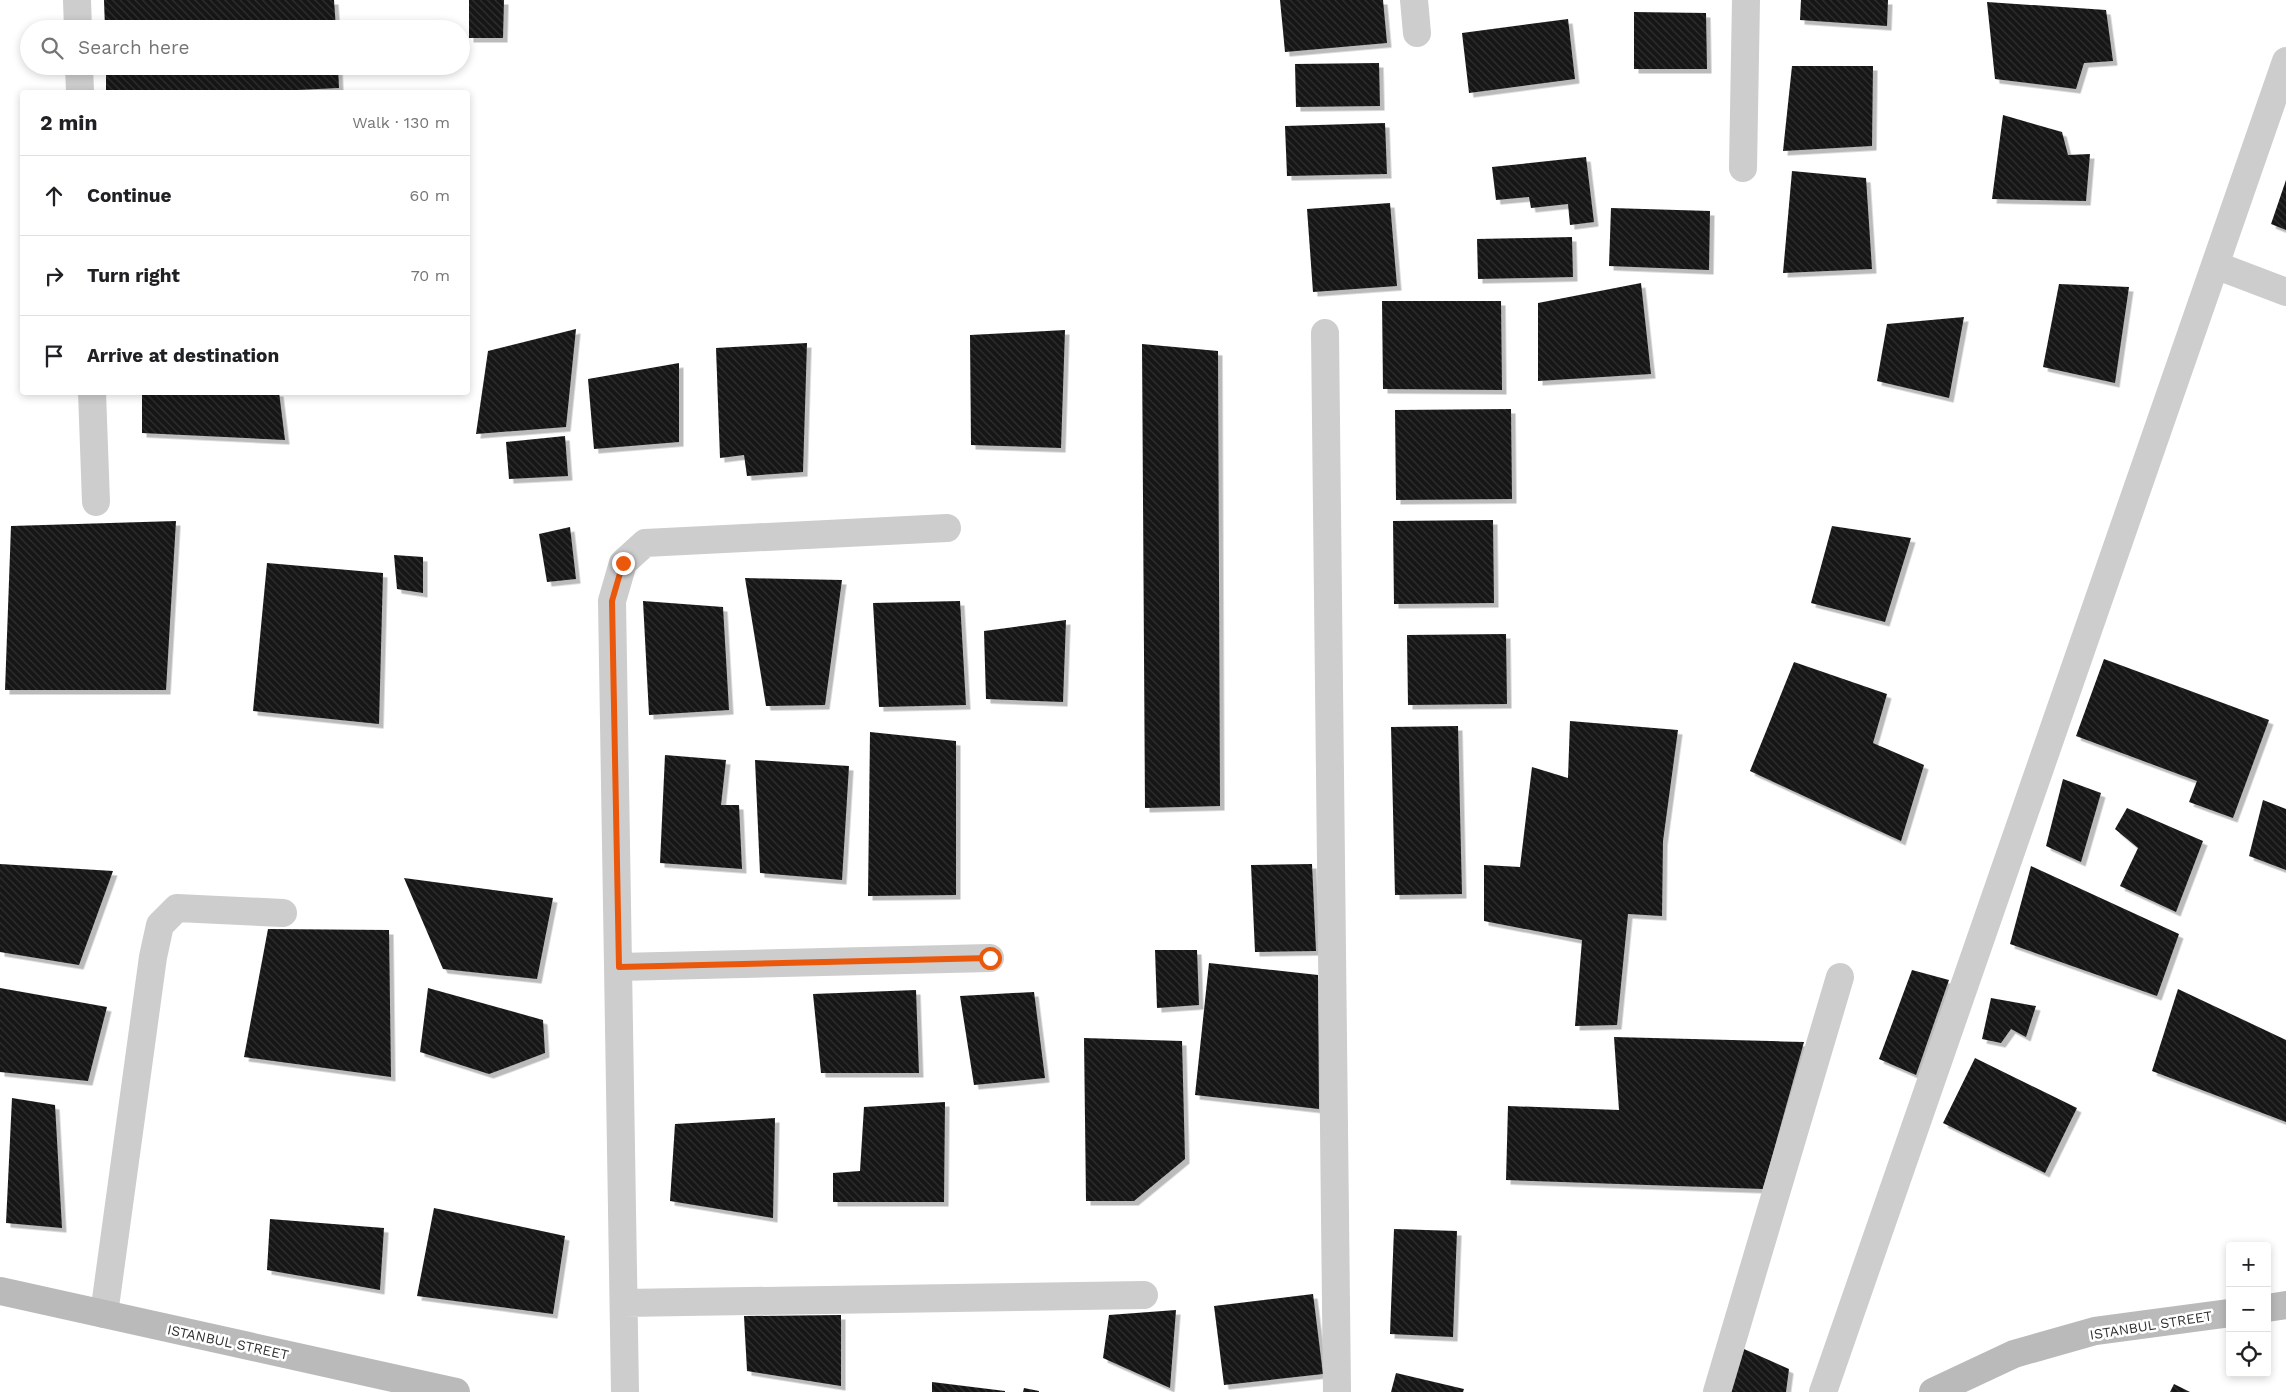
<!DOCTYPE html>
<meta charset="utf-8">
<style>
:root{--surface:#fff;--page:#f2f2f2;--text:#202124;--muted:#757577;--line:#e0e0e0}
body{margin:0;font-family:"Work Sans",sans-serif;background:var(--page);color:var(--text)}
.controls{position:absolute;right:15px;bottom:15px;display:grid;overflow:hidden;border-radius:5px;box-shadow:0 2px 8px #0003}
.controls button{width:45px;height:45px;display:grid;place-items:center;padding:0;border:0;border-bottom:1px solid var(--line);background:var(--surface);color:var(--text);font:25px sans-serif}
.stop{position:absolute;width:15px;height:15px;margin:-11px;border:4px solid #ea580c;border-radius:50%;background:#fff}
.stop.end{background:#ea580c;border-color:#fff;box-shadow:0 1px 5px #0008}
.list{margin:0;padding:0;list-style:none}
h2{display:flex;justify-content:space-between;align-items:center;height:65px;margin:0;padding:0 20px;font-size:21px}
h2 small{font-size:16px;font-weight:400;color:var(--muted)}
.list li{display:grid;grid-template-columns:32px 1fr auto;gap:15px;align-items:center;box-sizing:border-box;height:80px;padding:0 20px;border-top:1px solid var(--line)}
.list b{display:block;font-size:19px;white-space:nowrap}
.list em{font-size:16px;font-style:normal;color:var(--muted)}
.icon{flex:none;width:28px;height:28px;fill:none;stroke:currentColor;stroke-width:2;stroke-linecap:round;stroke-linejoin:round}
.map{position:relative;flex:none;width:2286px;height:1392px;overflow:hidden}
.search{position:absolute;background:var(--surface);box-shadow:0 2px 8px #0003;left:20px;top:20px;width:450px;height:55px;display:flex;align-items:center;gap:12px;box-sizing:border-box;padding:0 18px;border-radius:28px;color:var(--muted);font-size:19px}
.panel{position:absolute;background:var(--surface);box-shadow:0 2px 8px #0003;left:20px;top:90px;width:450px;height:305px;border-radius:5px}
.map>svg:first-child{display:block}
.building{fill:url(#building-back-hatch);filter:url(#shadow)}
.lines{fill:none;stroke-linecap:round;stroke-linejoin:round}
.street{stroke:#cdcdcd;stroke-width:28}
.secondary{stroke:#bababa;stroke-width:28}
.route{stroke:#ea580c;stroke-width:6}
.labels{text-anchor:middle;stroke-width:5;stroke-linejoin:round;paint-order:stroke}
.street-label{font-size:14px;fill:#303030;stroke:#fff}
</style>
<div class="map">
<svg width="2286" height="1392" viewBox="0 0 2286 1392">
<defs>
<pattern id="building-back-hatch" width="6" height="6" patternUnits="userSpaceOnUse" patternTransform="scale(1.25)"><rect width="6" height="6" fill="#171717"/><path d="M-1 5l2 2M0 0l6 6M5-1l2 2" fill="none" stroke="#303030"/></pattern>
<filter id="shadow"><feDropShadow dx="4.5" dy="4.5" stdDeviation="0" flood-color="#0004"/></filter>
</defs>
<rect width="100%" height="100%" fill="#fff"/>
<path class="building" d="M104,0H334L336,29H105Z
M469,0H504L503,38H469Z
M1280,0H1383L1387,43L1285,52Z
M1801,0H1888L1887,26L1800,20Z
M1987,2L2106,10L2113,61L2084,63L2076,89L1995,79Z
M1634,12L1706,13L1707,69H1634Z
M1568,19L1575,79L1469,93L1462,33Z
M1379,63L1380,106L1296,107L1295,64Z
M106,66H338L339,88L256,92H106Z
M1792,66H1873L1872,146L1783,151Z
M2003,115L2062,132L2068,155L2090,154L2086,201L1992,199Z
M1385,123L1387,174L1287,176L1285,126Z
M1586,157L1594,222L1570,225L1568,204L1531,208L1529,197L1496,200L1492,167Z
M1792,171L1866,178L1872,269L1783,273Z
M2286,180V230L2271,224Z
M1390,203L1397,286L1313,292L1307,209Z
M1611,208L1710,211L1709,270L1609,266Z
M1572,237L1573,277L1478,279L1477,239Z
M1641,283L1651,374L1538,381V303Z
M2059,284L2129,287L2115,383L2043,367Z
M1382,301H1501L1502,390L1383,389Z
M1964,317L1949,398L1877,381L1887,324Z
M576,329L566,427L476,434L488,351Z
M1065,330L1061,448L971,445L970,335Z
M807,343L803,472L747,476L744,455L720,458L716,348Z
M1142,344L1218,351L1220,806L1145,808Z
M679,363V442L594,449L588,379Z
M142,392H279L285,440L142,433Z
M1511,409L1512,499L1396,500L1395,410Z
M565,436L568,476L509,479L506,442Z
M1493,520L1494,603L1394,604L1393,521Z
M176,521L166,690H5L11,526Z
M1832,526L1911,538L1885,622L1811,603Z
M570,527L576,579L547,582L539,534Z
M394,555L423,557V593L397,589Z
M267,563L383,573L379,724L253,711Z
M745,578L842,580L825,705L766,706Z
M643,601L723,607L729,710L649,715Z
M960,601L966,705L879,707L873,603Z
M1066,620L1063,702L986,699L984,631Z
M1506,634L1507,704L1408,705L1407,635Z
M2104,659L2269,720L2233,818L2189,802L2197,781L2076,736Z
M1794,662L1887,694L1873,743L1924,765L1901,841L1750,771Z
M1570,721L1678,730L1663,841L1662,916L1628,914L1617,1025L1575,1026L1582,940L1484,921V865L1520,867L1532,767L1568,778Z
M1458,726L1462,894L1395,895L1391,727Z
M870,732L956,741V895L868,896Z
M665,755L726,760L721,805H739L742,869L660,863Z
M755,760L849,766L842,880L760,873Z
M2063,779L2101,793L2081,862L2046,846Z
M2263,800L2286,809V870L2249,856Z
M2127,808L2203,841L2176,912L2120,886L2138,848L2115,829Z
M0,864L113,871L79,965L0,952Z
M1312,864L1316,951L1255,952L1251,865Z
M2031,866L2179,934L2157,996L2010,944Z
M404,878L553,898L537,979L443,969Z
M268,929L389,930L391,1077L244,1057Z
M1155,950H1197L1199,1005L1157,1008Z
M1209,963L1318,975L1319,1109L1195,1095Z
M1912,970L1949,980L1916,1075L1879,1059Z
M0,988L107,1007L88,1081L0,1072Z
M428,988L543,1020L545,1053L489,1074L420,1052Z
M2178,989L2286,1040V1122L2152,1071Z
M916,990L919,1073H821L813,994Z
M1034,992L1045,1078L974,1085L960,996Z
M1991,998L2036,1006L2026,1037L2011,1029L2001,1043L1982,1039Z
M1614,1037L1804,1042L1763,1189L1506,1180L1508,1106L1619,1110Z
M1084,1038L1182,1041L1185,1159L1134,1201H1086Z
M1975,1058L2077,1108L2045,1173L1943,1123Z
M12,1098L55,1105L62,1228L6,1223Z
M945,1102L944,1202H833V1173L860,1171L864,1107Z
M775,1118L773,1218L670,1201L675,1124Z
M434,1208L565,1236L553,1314L417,1296Z
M270,1219L384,1228L380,1290L267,1270Z
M1394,1229L1457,1231L1453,1337L1390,1334Z
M1313,1294L1323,1374L1224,1385L1214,1306Z
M1176,1310L1170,1388L1103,1358L1109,1315Z
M841,1315V1386L747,1371L744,1316Z
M1744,1349L1789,1369L1786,1392H1730Z
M1396,1373L1464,1389L1463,1392H1391Z
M932,1382L1005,1391V1392H932Z
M2174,1384L2190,1392H2170Z
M1024,1388L1039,1391V1392H1023Z"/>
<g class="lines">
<path class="street" d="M77,0L78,29
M1414,0L1417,33
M79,66L80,92
M1743,168L1746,0
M2215,265L2286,292
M1325,333L1337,1392
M92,392L96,502
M619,967L990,958
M624,1303L1144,1295
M104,1314L153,957L160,925L177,908L283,913
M625,1392L612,601L623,563L645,543L947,528
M1717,1392L1840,977
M1823,1392L2286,61"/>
<path class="secondary" d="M0,1291L456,1392
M2267,1308L2286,1305
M1933,1392L2014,1354L2095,1331L2230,1313"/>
</g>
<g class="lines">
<path class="route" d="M623,563L612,601L619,967L990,958"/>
</g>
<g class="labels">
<g class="street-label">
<text transform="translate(2151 1325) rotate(-9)" y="5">ISTANBUL STREET</text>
<text transform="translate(228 1342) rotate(12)" y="5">ISTANBUL STREET</text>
</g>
</g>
</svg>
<div class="controls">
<button>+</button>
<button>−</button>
<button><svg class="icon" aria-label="locate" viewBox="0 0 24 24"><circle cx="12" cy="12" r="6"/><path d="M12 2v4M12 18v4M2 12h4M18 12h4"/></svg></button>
</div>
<div class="stop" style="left:990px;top:958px"></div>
<div class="stop end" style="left:623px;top:563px"></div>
<div class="search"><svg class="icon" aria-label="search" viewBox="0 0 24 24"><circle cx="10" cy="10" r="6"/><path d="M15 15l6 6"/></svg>Search here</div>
<section class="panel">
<h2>2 min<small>Walk · 130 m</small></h2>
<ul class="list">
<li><svg class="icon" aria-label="ahead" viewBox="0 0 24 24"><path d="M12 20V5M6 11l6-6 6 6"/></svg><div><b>Continue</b></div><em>60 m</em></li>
<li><svg class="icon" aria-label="right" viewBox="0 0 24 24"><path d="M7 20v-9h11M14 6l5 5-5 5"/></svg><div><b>Turn right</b></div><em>70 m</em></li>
<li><svg class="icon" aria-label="arrive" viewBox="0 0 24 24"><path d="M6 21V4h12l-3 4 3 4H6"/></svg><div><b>Arrive at destination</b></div></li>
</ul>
</section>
</div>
